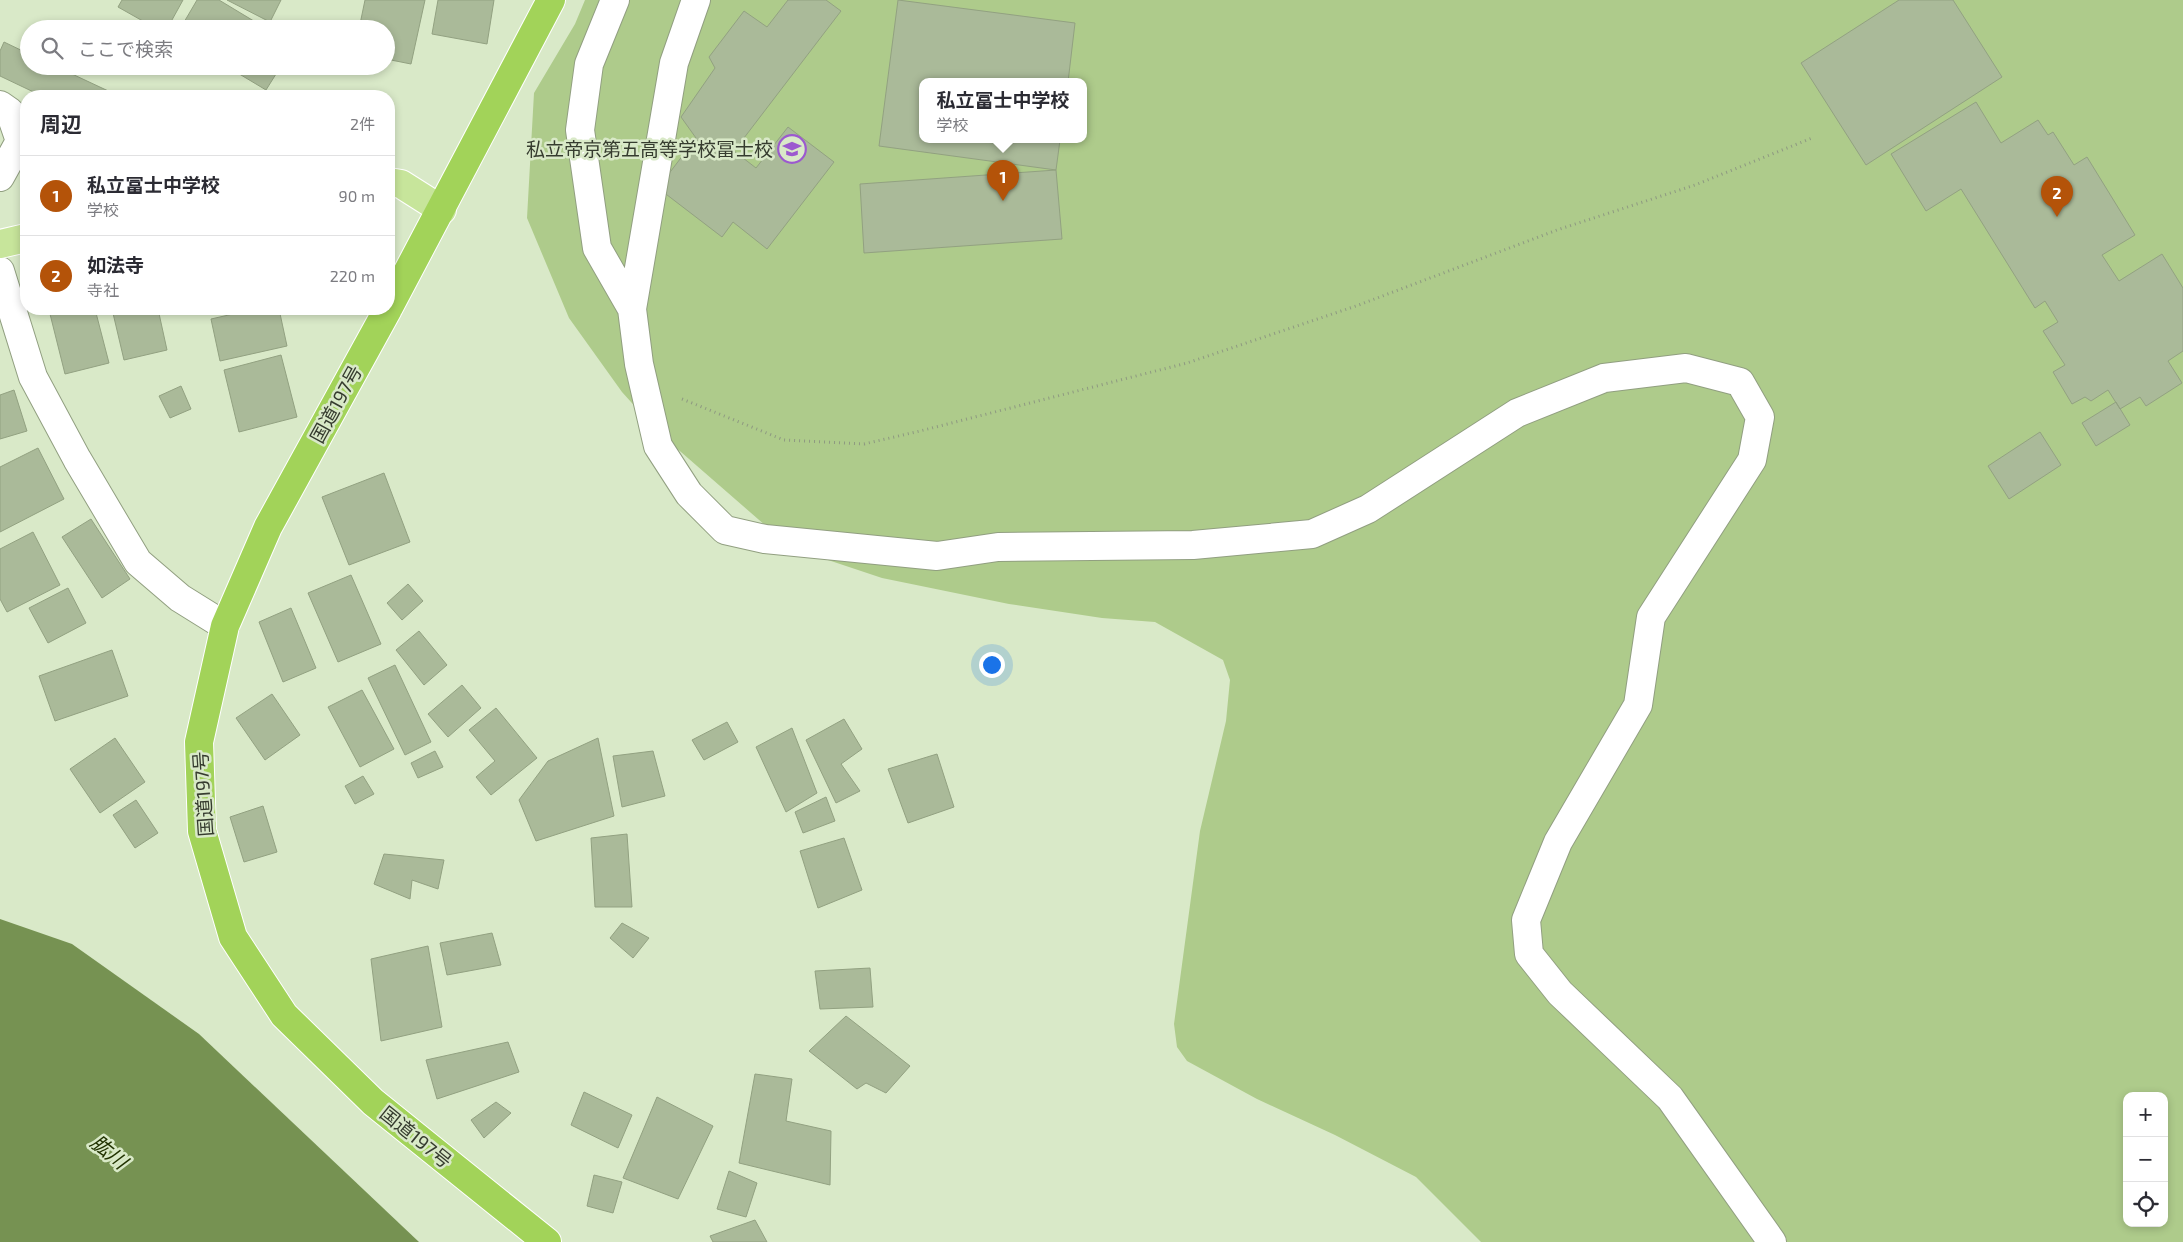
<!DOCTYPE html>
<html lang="ja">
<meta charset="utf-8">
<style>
:root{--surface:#fff;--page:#f7f7f7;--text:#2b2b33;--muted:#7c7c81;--line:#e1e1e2;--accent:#b45309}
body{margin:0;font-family:"Exo 2","Noto Sans JP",sans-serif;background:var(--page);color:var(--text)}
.controls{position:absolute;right:15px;bottom:15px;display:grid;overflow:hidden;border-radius:10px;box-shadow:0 2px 8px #0003}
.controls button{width:45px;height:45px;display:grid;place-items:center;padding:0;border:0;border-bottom:1px solid var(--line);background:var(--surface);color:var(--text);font:25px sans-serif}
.you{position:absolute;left:991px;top:664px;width:18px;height:18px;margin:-12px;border:4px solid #fff;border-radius:50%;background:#1a73e8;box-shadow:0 0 0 8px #1a73e833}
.badge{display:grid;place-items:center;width:32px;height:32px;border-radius:50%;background:var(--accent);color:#fff;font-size:16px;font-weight:700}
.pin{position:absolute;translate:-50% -41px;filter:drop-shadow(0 1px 2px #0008)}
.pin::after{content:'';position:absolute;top:26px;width:18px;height:15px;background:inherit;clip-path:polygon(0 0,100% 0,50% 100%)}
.popup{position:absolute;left:919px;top:78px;width:168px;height:65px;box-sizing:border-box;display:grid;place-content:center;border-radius:10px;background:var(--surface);filter:drop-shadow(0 1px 4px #0005);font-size:16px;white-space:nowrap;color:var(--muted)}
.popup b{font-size:19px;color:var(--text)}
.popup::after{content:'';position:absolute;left:50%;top:100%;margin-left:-10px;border:10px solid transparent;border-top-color:var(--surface)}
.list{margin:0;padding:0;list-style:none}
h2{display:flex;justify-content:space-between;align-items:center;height:65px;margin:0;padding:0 20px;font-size:21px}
h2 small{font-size:16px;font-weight:400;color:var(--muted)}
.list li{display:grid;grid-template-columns:32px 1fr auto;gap:15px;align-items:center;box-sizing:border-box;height:80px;padding:0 20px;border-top:1px solid var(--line)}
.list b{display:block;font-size:19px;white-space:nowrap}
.list p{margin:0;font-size:16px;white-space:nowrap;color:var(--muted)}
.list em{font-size:16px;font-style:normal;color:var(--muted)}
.icon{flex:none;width:28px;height:28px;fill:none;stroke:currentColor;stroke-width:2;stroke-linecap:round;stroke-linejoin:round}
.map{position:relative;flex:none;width:2183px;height:1242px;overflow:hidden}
.search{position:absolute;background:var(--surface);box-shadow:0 2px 8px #0003;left:20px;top:20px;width:375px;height:55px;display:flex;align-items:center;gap:12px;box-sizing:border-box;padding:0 18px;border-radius:28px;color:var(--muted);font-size:19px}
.panel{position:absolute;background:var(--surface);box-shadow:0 2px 8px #0003;left:20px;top:90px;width:375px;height:225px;border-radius:20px}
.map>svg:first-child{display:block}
.green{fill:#aecb8b;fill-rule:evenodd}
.water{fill:#769252}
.building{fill:#aaba99;stroke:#92a181}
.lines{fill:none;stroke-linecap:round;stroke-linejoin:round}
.minor-casing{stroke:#919f80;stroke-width:30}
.major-casing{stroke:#fff;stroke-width:30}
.highway-casing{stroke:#fff;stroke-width:30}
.path{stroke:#8e9981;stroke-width:3;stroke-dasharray:1 4;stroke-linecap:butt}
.minor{stroke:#fff;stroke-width:28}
.major{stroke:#c7e59b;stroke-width:28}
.highway{stroke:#a2d359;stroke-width:28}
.labels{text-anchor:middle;stroke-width:5;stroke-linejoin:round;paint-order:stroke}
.poi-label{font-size:19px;fill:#363c2f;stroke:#d9e9c8;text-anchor:end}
.street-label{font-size:19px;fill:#363c2f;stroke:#d9e9c8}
.water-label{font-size:20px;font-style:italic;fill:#223302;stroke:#d9e9c8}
</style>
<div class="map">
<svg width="2183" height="1242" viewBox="0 0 2183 1242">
<rect width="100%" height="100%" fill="#d9e9c8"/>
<path class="green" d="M585,0H2183V1242H1481L1416,1177L1335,1135L1257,1099L1187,1061L1177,1047L1174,1024L1200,831L1226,721L1230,680L1223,660L1155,622L1102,618L1009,604L882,578L822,558L766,526L658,432L622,392L569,318L527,218L534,93L575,24ZM923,82H1083V140H923ZM2127,1096H2164V1223H2127Z"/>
<path class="water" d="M0,919L72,944L199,1034L419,1242H0Z"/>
<path class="building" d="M122,0H183L167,29H157L118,7Z
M197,0H219L267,29H180Z
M227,0H281L270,22Z
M365,0H425L411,64L386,59V29H359Z
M438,0H494L487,44L432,34Z
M788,0H826L841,11L734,151L756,168L788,127L834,162L767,249L733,222L722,237L658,188L696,138L681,117L715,68L709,57L744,11L767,27Z
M898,0L1075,23L1068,82H923V140H1060L1056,170L879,146Z
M1899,0H1953L2002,77L1866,165L1801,63Z
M4,42L29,54V66H55L119,96H42L0,76V51Z
M226,66H281L266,90Z
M1976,102L2001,143L2038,120L2048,135L2053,132L2074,165L2087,157L2135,235L2102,255L2119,281L2162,254L2183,288V351L2168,361L2182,383L2146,406L2140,397L2120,409L2108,390L2091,401L2085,397L2072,404L2053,372L2065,365L2043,331L2058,322L2045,301L2035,308L1961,189L1926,211L1891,154Z
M1056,170L1062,239L864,253L860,184Z
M71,309H95L109,363L65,374L50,314Z
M112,309H158L167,350L124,360Z
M255,309H279L287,346L220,361L211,319Z
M281,355L297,417L239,432L224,370Z
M181,386L191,409L170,418L159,396Z
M14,390L27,431L0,439V395Z
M2116,402L2130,425L2096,446L2082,423Z
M2040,432L2061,465L2009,499L1988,466Z
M38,448L64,499L0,532V467Z
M384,473L410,542L349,565L322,497Z
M91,519L130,579L102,598L62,537Z
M33,532L60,585L7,612L0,599V549Z
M351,575L381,644L338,662L308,593Z
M408,584L423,601L402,620L387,603Z
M68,588L86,623L48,643L29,608Z
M291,608L316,668L283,682L259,622Z
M419,631L447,665L424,685L396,650Z
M112,650L128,696L55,721L39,676Z
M395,665L431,742L405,755L368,678Z
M462,685L481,708L448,737L428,714Z
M362,690L394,749L360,767L328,707Z
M272,694L300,735L265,760L236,718Z
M496,708L537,758L491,795L476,777L495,761L469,730Z
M844,719L862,749L841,764L860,791L836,803L806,740Z
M727,722L738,742L704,760L692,740Z
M792,728L817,793L786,812L756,747Z
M115,738L145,782L100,813L70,769Z
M598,738L614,816L536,841L519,800L548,761Z
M435,751L443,767L418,778L411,763Z
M653,751L665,796L622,807L613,756Z
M937,754L954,807L908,823L888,769Z
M363,776L374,794L355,804L345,786Z
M826,797L835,821L803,833L795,812Z
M136,800L158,833L135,848L113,815Z
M263,806L277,852L244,862L230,817Z
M627,834L632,907H595L591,838Z
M844,838L862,890L818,908L800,851Z
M384,854L444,860L438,889L412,880L410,899L374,884Z
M622,923L649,938L633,958L610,938Z
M492,933L501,965L447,975L440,943Z
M428,946L442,1027L381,1041L371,959Z
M870,968L873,1007L820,1009L815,971Z
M846,1016L910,1066L886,1093L866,1083L857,1089L809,1051Z
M508,1042L519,1072L437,1099L426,1060Z
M755,1074L792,1079L786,1121L831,1131L830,1185L739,1163Z
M584,1092L632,1115L618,1148L571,1125Z
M657,1097L713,1126L678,1199L623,1178Z
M496,1102L511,1113L484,1138L471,1120Z
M729,1171L757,1183L746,1217L717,1209Z
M594,1175L622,1182L613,1213L587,1206Z
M755,1220L767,1242H713L710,1236Z"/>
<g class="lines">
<defs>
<path id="minor" d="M615,0L589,64L580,130L597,248L632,309
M696,0L674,63L632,309L639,364L658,446L689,494L725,530L765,539L937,556L998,547L1193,545L1312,534L1368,509L1517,413L1604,378L1686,368L1740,382L1760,417L1752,460L1651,617L1638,705L1558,842L1526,920L1529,954L1560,993L1670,1098L1772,1242
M0,105L10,112L20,141L0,177
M0,271L33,377L77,459L138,562L180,598L225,626"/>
<path id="major" d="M389,182L401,184L442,210
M0,244L26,238"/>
<path id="highway" d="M389,307L551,0
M388,309L268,527L225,626L199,742L202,831L233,937L284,1015L373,1102L547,1242"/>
</defs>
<use href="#minor" class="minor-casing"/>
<use href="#major" class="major-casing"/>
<use href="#highway" class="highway-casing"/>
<path class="path" d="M682,399L784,440L864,444L920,431L1187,363L1356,306L1557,230L1695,185L1812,138"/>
<use href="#minor" class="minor"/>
<use href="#major" class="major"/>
<use href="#highway" class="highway"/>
</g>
<defs>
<symbol id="school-ring" viewBox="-11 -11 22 22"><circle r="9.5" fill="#d9e9c8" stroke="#9c59cf" stroke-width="1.5"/><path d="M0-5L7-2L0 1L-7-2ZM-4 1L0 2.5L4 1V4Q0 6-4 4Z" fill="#9c59cf"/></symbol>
</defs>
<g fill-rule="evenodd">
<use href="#school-ring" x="776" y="133" width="32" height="32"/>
</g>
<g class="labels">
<g class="poi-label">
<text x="773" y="156">私立帝京第五高等学校冨士校</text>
</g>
<g class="street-label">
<text transform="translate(336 404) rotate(-61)" y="7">国道197号</text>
<text transform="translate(203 794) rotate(-94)" y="7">国道197号</text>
<text transform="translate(416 1137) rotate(39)" y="7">国道197号</text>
</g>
<g class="water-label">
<text transform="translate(109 1152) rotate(39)" y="7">肱川</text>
</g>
</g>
</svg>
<div class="controls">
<button>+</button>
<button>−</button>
<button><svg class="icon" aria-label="locate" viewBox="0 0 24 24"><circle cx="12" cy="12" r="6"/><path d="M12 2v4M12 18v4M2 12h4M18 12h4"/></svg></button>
</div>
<div class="you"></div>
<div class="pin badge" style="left:1003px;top:201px">1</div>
<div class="popup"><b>私立冨士中学校</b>学校</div>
<div class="pin badge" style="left:2057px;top:217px">2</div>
<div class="search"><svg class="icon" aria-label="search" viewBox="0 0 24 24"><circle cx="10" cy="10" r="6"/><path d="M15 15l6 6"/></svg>ここで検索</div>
<section class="panel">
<h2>周辺<small>2件</small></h2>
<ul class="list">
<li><span class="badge">1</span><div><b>私立冨士中学校</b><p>学校</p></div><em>90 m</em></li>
<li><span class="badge">2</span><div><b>如法寺</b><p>寺社</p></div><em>220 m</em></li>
</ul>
</section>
</div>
